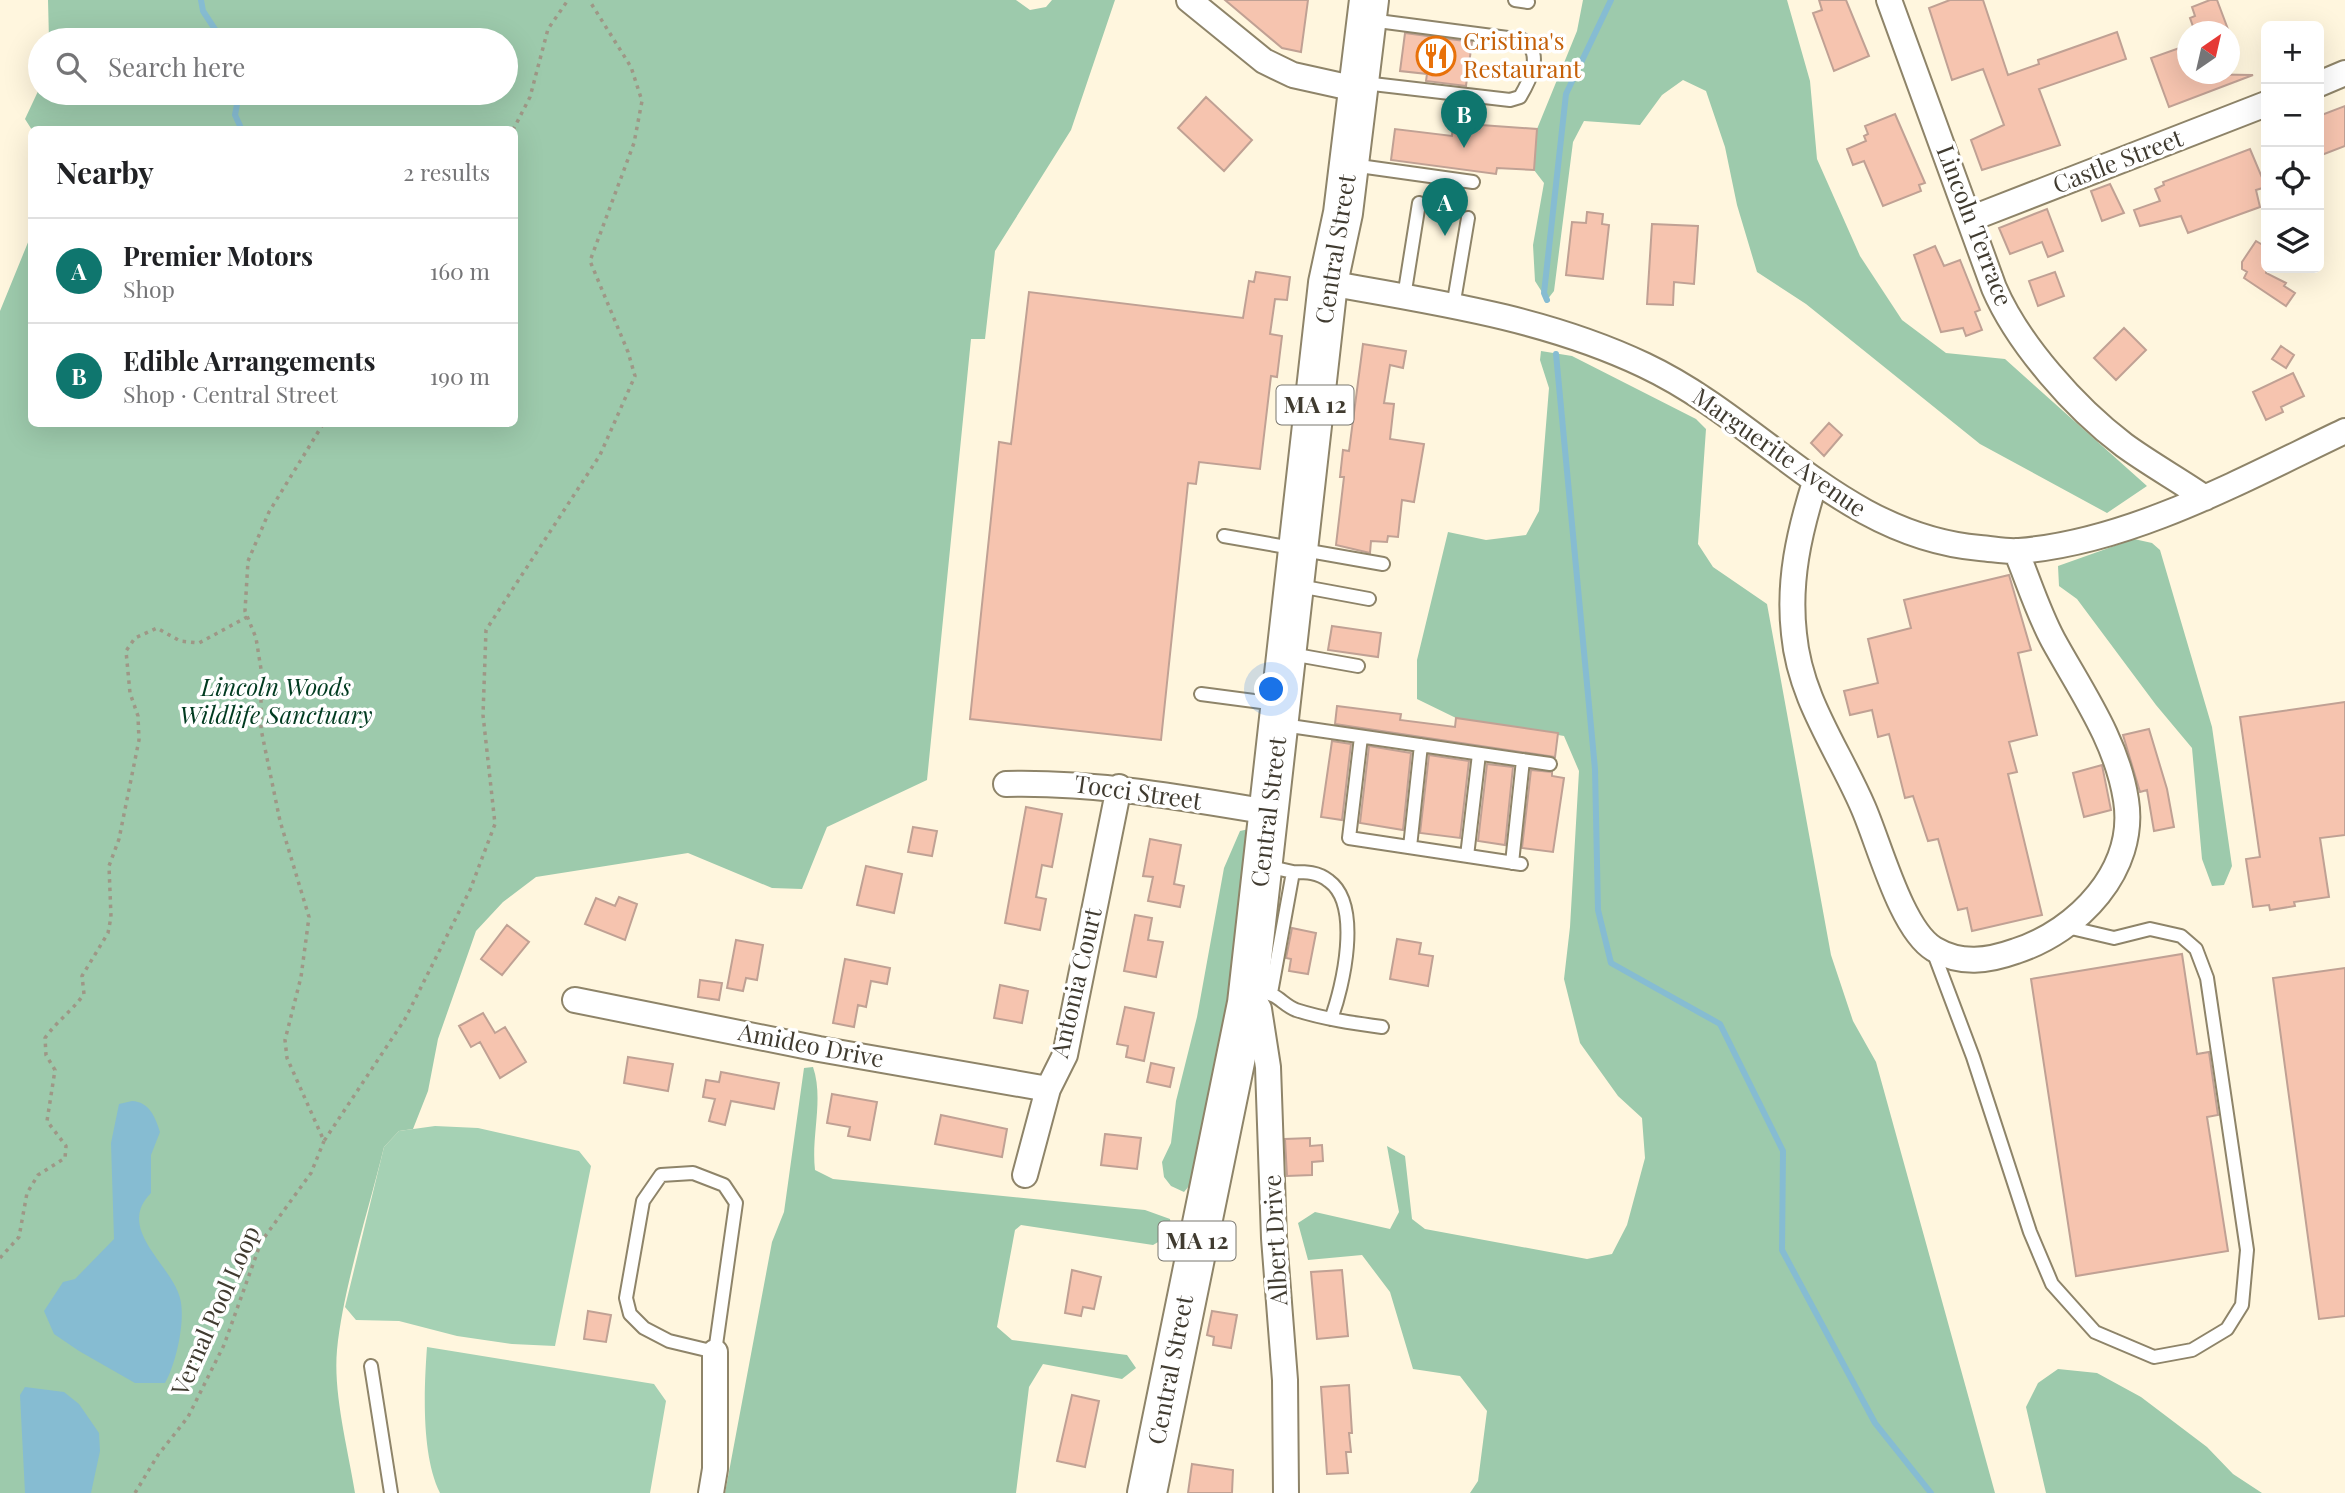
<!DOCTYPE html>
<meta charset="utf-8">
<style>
:root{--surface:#fff;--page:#f2f2f2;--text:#202124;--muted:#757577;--line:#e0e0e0;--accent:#0f766e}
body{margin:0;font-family:"Playfair Display",serif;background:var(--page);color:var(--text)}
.controls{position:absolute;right:21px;top:21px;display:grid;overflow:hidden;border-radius:10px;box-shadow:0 7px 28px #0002}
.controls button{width:63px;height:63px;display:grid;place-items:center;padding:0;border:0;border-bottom:2px solid var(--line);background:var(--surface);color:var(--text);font:35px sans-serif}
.compass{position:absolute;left:2177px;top:21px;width:63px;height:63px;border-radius:50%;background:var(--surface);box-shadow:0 7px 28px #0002;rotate:34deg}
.you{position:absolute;left:1272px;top:690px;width:24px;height:24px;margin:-18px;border:5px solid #fff;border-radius:50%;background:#1a73e8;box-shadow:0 0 0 10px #1a73e833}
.badge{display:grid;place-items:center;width:46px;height:46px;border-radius:50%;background:var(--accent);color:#fff;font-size:23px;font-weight:700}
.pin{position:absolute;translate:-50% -58px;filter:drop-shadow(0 2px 4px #0008)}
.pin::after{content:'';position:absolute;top:37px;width:24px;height:21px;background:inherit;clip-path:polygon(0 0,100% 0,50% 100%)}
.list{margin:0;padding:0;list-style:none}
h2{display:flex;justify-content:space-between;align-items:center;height:91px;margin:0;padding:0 28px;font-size:30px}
h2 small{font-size:23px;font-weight:400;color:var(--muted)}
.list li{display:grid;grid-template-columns:46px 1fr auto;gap:21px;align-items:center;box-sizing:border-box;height:105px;padding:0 28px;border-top:2px solid var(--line)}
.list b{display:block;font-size:26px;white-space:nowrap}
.list p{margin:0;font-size:23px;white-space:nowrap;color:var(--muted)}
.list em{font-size:23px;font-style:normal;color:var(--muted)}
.icon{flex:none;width:38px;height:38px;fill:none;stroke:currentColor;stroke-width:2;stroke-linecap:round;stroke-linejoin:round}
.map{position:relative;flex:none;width:2345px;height:1493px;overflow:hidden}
.search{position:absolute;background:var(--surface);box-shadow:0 7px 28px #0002;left:28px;top:28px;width:490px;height:77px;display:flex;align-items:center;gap:18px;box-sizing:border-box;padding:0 24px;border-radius:38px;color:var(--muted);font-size:26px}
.panel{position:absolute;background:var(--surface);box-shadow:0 7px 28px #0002;left:28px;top:126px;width:490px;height:301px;border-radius:10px}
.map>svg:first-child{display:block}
.green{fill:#a5d1b4}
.forest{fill:#9dcaac}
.water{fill:#86bcd2}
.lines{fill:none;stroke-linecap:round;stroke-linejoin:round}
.stream{stroke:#86bcd2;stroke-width:6}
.building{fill:#f6c4af;stroke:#c0a194;stroke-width:2}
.service-casing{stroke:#8e8469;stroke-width:16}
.minor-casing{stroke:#8e8469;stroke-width:28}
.primary-casing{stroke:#8e8469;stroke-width:42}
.path{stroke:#9e9786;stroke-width:3.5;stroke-dasharray:3.5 5;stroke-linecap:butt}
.service{stroke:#fff;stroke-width:12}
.minor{stroke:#fff;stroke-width:24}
.primary{stroke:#fff;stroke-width:38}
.labels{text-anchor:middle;stroke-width:7;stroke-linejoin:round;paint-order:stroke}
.shield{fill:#fff;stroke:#79766e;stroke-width:2}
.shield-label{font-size:23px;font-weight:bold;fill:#403b30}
.food-label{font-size:24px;fill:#c56008;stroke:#fff;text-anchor:start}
.street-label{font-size:24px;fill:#403b30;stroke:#fff}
.park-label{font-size:24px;font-style:italic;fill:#013b20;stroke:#fff}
</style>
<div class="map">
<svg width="2345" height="1493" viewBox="0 0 2345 1493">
<rect width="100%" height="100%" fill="#fff6de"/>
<path class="green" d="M435,1126L478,1128L579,1151L591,1166L555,1346L512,1344L457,1336L399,1321L356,1320L345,1307L384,1147L399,1131Z
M427,1347L654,1384L666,1401L650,1493H440C421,1455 424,1388 427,1347Z"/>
<path class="forest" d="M48,0H1016L1030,10L1046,7L1052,0H1115L1071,130L995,251L985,339H971L927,780L827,827L802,889L772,888L688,853L536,877L503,902L476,931L438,1039L428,1091L413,1129L399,1131L384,1147C369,1209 343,1288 337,1350C333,1394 348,1449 355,1493H0V311L31,235L32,424H514V130H32L25,119L40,87V93H506V40H49Z
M1583,0H1787L1810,81L1817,159L1860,256L1902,320L1946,353L2005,359L2147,486L2107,513L1980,444L1806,304L1757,272L1737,205L1725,147L1706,91L1683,80L1662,95L1640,125L1584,121L1573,142L1554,291L1547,300L1535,281L1533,245L1544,183L1534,170L1537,129L1577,31Z
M1541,351L1572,356L1696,419L1706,429L1698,544L1713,567L1767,604L1831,955L1853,1021L1876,1062L1995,1493H1470L1478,1481L1487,1411L1460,1376L1413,1369L1390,1292L1362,1255L1308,1260L1298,1223L1315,1212L1390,1229L1399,1212L1387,1146L1405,1156L1412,1219L1425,1229L1587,1259L1612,1254L1627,1225L1645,1158L1642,1118L1618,1096L1580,1043L1564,979L1570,927L1579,771L1564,736L1456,718L1417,699V660L1448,532L1486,540L1526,535L1539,511L1549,388L1540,360Z
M2134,539L2152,543L2160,550L2212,727L2232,866L2224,885L2212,886L2202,859L2192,748L2156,705L2077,599L2059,586L2058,566Z
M1249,829L1227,1019L1189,1186L1184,1192L1171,1186L1164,1177L1162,1162L1171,1143L1176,1101L1197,1017L1224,868L1240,831Z
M813,1067C824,1099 811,1136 815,1170L833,1179L1145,1210L1170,1219L1172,1234L1153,1245L1021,1225L1015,1230L997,1327L1012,1340L1127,1355L1136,1368L1122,1379L1043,1364L1029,1387L1016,1493H725L772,1242L784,1212L804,1068Z
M2058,1369L2097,1373L2141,1397L2207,1447L2233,1474L2262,1493H2046L2026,1407L2038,1383Z"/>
<path class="water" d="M132,1101C149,1102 155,1116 160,1132L151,1155V1193C115,1229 171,1264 180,1298C186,1320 176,1364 165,1383H135L79,1351L54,1334L44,1311L63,1282L75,1279L114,1239L111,1143L119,1104Z
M25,1387L64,1392L79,1404L99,1433L100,1451L91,1493H25L20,1395Z"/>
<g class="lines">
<path class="stream" d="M201,0L203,11L222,40
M239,93L235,115L242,130
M1547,300L1544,293L1566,94L1611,0
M1556,354L1595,769L1598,910L1611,963L1720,1024L1783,1151L1782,1250L1875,1423L1931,1493"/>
</g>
<path class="building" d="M1225,0H1308L1301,52L1282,48Z
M1819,0H1846L1869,56L1834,71L1813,13L1822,10Z
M1950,0H1983L2008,75L2039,64L2038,60L2117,32L2126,59L2039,89L2060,145L1982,170L1971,140L2004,125L1983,69L1952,80L1929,8Z
M2210,0H2217L2229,32H2195L2190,18L2195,16L2192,7Z
M1405,33L1472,42L1466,86L1426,81L1427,74L1400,71Z
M2188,45V74L2253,75L2169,107L2151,58Z
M1206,97L1252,140L1224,171L1178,128Z
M2345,106V146L2319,156V116Z
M1895,114L1925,183L1919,185L1921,191L1883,206L1864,161L1853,165L1847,149L1866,141L1864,136L1868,134L1865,126Z
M1453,123L1537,129L1534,170L1497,168L1496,174L1391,160L1395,129L1452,136Z
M2250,149L2266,187L2256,190L2260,207L2188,233L2181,216L2140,226L2134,210L2160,201L2155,189L2164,185L2163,182Z
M2110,184L2124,213L2102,221L2091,191Z
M2047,209L2063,251L2048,257L2042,242L2010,254L1999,228Z
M1587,212L1603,214L1602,224L1609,225L1603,279L1566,275L1572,222L1586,223Z
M1652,224L1698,226L1694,284L1674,282L1673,305L1647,304Z
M2256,241L2266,247V273L2286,283L2284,286L2295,293L2286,306L2244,278L2247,272L2242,269V262Z
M1935,246L1944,266L1960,260L1980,310L1975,312L1982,330L1966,336L1963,328L1941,332L1914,255Z
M1256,272L1290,277L1287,300L1275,299L1270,334L1282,336L1277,377L1271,376L1260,469L1199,462L1196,484L1188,483L1161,740L970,719L999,442L1011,444L1029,292L1243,318L1249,281L1254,282Z
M2055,272L2064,296L2038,306L2029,281Z
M2124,328L2146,350L2116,380L2094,358Z
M1363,344L1406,351L1403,368L1390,365L1384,403L1394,404L1390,439L1424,444L1414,502L1402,500L1398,537L1388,536L1387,542L1371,541L1370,553L1336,545L1344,477H1340L1343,450L1349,451Z
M2281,346L2294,355L2286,368L2272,359Z
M2293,373L2304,396L2281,407L2283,412L2266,420L2253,392Z
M1829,423L1842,435L1824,456L1811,443Z
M2009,575L2031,650L2018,653L2037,735L2009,742L2017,772L2008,774L2042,915L1972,931L1967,908L1958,910L1938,839L1928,841L1913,796L1905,798L1889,734L1878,737L1872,710L1850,715L1844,691L1878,683L1868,639L1911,628L1904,600Z
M1332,626L1381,633L1378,657L1328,650Z
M2345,702V835L2320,838L2329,897L2294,902L2295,906L2270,910L2269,905L2253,907L2246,859L2260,857L2240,717Z
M1337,706L1401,714L1400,720L1455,727L1456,718L1558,733L1555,757L1335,724Z
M2149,729L2167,789L2174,827L2154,831L2147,790L2140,792L2123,735Z
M1332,741L1351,744L1342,820L1321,817Z
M1369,746L1411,753L1403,830L1360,823Z
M1429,755L1469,761L1460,838L1420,833Z
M1487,764L1513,767L1505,845L1478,841Z
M2102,765L2111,810L2084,817L2073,773Z
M1531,770L1552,772V776L1564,778L1553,852L1522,848Z
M1026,807L1062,814L1052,867L1042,865L1036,897L1046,899L1040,930L1005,923Z
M913,827L937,831L932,856L908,852Z
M1150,839L1181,845L1174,884L1184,886L1180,907L1148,901L1153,877L1143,876Z
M866,866L902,874L894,913L857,905Z
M619,897L637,904L625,940L585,924L596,898L615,906Z
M1135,915L1152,918L1148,940L1163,942L1156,977L1124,971Z
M507,925L529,942L502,975L481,959Z
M1292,928L1316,933L1308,974L1289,971L1291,959L1286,958Z
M1397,939L1421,943L1419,954L1433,956L1428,986L1390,979Z
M736,940L763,945L757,980L746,978L743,991L727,988Z
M2182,954L2197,1054L2209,1052L2218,1115L2207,1117L2228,1251L2076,1276L2031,979Z
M845,959L890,968L887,984L871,981L866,1007L858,1005L854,1027L833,1023Z
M2345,968V1316L2319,1319L2273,978Z
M700,980L722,983L719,1000L698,997Z
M1000,985L1028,991L1022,1023L994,1018Z
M1125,1007L1154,1013L1144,1061L1126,1057L1128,1046L1117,1044Z
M483,1013L495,1033L505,1027L526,1062L500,1078L480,1042L471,1047L459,1026Z
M628,1057L673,1064L668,1091L624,1083Z
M1151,1063L1174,1068L1170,1087L1147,1082Z
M721,1072L779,1083L774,1109L731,1101L725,1125L709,1121L715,1099L703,1097L706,1080L719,1082Z
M832,1094L877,1102L870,1140L848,1136L850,1127L827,1123Z
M941,1115L1007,1129L1002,1157L935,1144Z
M1105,1134L1141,1138L1137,1169L1101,1165Z
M1310,1138V1146L1322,1145L1323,1161L1312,1162V1175L1287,1176L1285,1139Z
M1072,1270L1101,1277L1094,1309L1083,1307L1081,1316L1065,1313Z
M1342,1270L1348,1336L1317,1339L1311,1272Z
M588,1311L611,1315L606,1342L584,1339Z
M1212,1311L1237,1315L1231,1348L1213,1345L1214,1337L1207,1335Z
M1349,1385L1352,1433H1349L1351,1452H1346L1348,1473L1327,1474L1321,1387Z
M1072,1395L1099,1401L1085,1467L1057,1461Z
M1192,1464L1233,1470L1232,1493H1188Z"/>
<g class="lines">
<defs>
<path id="service" d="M1515,0L1528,2
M1364,83L1510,100L1520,97C1530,80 1544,53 1523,40L1370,20
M1352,165L1473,182
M1404,297L1419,203
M1453,307L1468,218
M1224,536L1383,564
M1299,586L1369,599
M1291,654L1358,666
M1201,694L1277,704
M1283,725L1550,764
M1361,737L1349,838L1521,864
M1410,847L1421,745
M1467,856L1479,754
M1512,863L1523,760
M1266,866L1293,872L1271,993
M1293,872C1306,872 1318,872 1329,881C1362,905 1343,987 1331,1019
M1933,951L1973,1057L2030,1232L2052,1284L2095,1332L2154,1357L2192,1350L2227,1329L2242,1305L2247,1250L2207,978L2196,949L2181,936L2150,929L2114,938L2067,927
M1263,993C1277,993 1283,1005 1296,1010C1324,1019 1353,1023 1382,1027
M693,1173L724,1185L736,1203L715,1352L669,1341L644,1328L630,1314L626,1298L643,1201L661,1175Z
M371,1366L391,1493"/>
<path id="minor" d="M1189,0L1264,61L1293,75L1356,89
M1889,0L1994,288C2018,344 2075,408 2124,445C2150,464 2179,480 2205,498
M2319,84L2345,73
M1970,219L2266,104
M1328,283C1435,302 1545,318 1644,365C1763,421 1842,536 1980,548C1993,549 2006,552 2019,551C2131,542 2244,479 2345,431
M1815,482C1799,533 1788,581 1794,634C1800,699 1838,749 1863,807C1879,843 1901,929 1934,949C1961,965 1988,961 2016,951C2078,931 2137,870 2126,800C2117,741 2081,691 2053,640C2038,612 2028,580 2016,551
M1006,784C1097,782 1179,797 1269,812
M1252,996L1259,1009L1268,1067L1274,1238L1285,1380L1286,1493
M575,1000L819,1049L1048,1089
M1025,1175L1048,1089L1065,1055L1119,787
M711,1493L715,1469V1352"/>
<path id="primary" d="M1147,1493L1247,1003L1328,283L1343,213L1369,0"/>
</defs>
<use href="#service" class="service-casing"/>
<use href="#minor" class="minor-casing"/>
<use href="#primary" class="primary-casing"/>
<path class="path" d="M513,130L530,97L548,29L568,0
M323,424L269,512L248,561L245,611L256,638L261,669V729L280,821L309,917L301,977L285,1040L287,1058L324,1141L405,1019L470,890L495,824L483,715L486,630L600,455L635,376L628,352L590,261L634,143L642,101L631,67L589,0
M0,1258L19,1237L27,1193L38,1175L65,1158L66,1146L47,1121L55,1070L46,1055L45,1038C57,1021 72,1011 84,994L82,976L108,933L111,917L109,866L119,839L139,740L138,716L130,693L126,651L135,638L157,628L180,641L199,643L247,617
M135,1493L158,1455L188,1417L224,1345L261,1242L311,1173L324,1141"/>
<use href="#service" class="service"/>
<use href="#minor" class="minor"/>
<use href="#primary" class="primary"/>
</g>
<defs>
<symbol id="restaurant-ring" viewBox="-11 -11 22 22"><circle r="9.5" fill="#fff" stroke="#e8710a" stroke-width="1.5"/><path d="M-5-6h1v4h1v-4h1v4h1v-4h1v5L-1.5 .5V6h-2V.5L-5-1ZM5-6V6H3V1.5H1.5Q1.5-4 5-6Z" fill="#e8710a"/></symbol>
</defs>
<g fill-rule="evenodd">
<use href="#restaurant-ring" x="1414" y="34" width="44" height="44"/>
</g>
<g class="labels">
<g class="shield">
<rect x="1276.5" y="385.5" width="77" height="39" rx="5"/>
<rect x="1158.5" y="1221.5" width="77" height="39" rx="5"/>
</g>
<g class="shield-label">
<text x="1315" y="413">MA 12</text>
<text x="1197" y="1249">MA 12</text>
</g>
<g class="food-label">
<text x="1463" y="50">Cristina's<tspan x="1463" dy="28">Restaurant</tspan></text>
</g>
<g class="street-label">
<text transform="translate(2118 162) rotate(-21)" y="8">Castle Street</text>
<text transform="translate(1974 226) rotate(69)" y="8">Lincoln Terrace</text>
<text transform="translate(1336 249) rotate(-81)" y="8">Central Street</text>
<text transform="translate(1779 453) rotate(35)" y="8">Marguerite Avenue</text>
<text transform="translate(1138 793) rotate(8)" y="8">Tocci Street</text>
<text transform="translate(1269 812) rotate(-83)" y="8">Central Street</text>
<text transform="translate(1077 983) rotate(-77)" y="8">Antonia Court</text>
<text transform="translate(811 1046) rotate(11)" y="8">Amideo Drive</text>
<text transform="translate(1276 1240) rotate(-93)" y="8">Albert Drive</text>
<text transform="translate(216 1311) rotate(-66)" y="8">Vernal Pool Loop</text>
<text transform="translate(1171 1370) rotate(-79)" y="8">Central Street</text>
</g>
<g class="park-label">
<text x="276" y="696">Lincoln Woods<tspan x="276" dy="28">Wildlife Sanctuary</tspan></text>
</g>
</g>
</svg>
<div class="controls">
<button>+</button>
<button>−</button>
<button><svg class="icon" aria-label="locate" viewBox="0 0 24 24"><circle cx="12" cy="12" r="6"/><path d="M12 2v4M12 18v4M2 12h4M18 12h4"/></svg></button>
<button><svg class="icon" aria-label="layers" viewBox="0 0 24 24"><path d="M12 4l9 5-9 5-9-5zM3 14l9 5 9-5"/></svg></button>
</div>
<svg class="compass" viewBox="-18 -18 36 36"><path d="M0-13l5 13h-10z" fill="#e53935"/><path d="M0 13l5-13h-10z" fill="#757577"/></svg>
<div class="you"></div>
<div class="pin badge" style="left:1445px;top:236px">A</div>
<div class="pin badge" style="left:1464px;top:148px">B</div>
<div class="search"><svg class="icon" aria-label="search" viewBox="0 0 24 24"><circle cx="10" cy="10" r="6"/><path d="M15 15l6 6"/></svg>Search here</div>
<section class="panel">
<h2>Nearby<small>2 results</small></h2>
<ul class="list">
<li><span class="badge">A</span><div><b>Premier Motors</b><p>Shop</p></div><em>160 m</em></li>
<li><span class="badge">B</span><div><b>Edible Arrangements</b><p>Shop · Central Street</p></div><em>190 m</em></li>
</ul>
</section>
</div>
